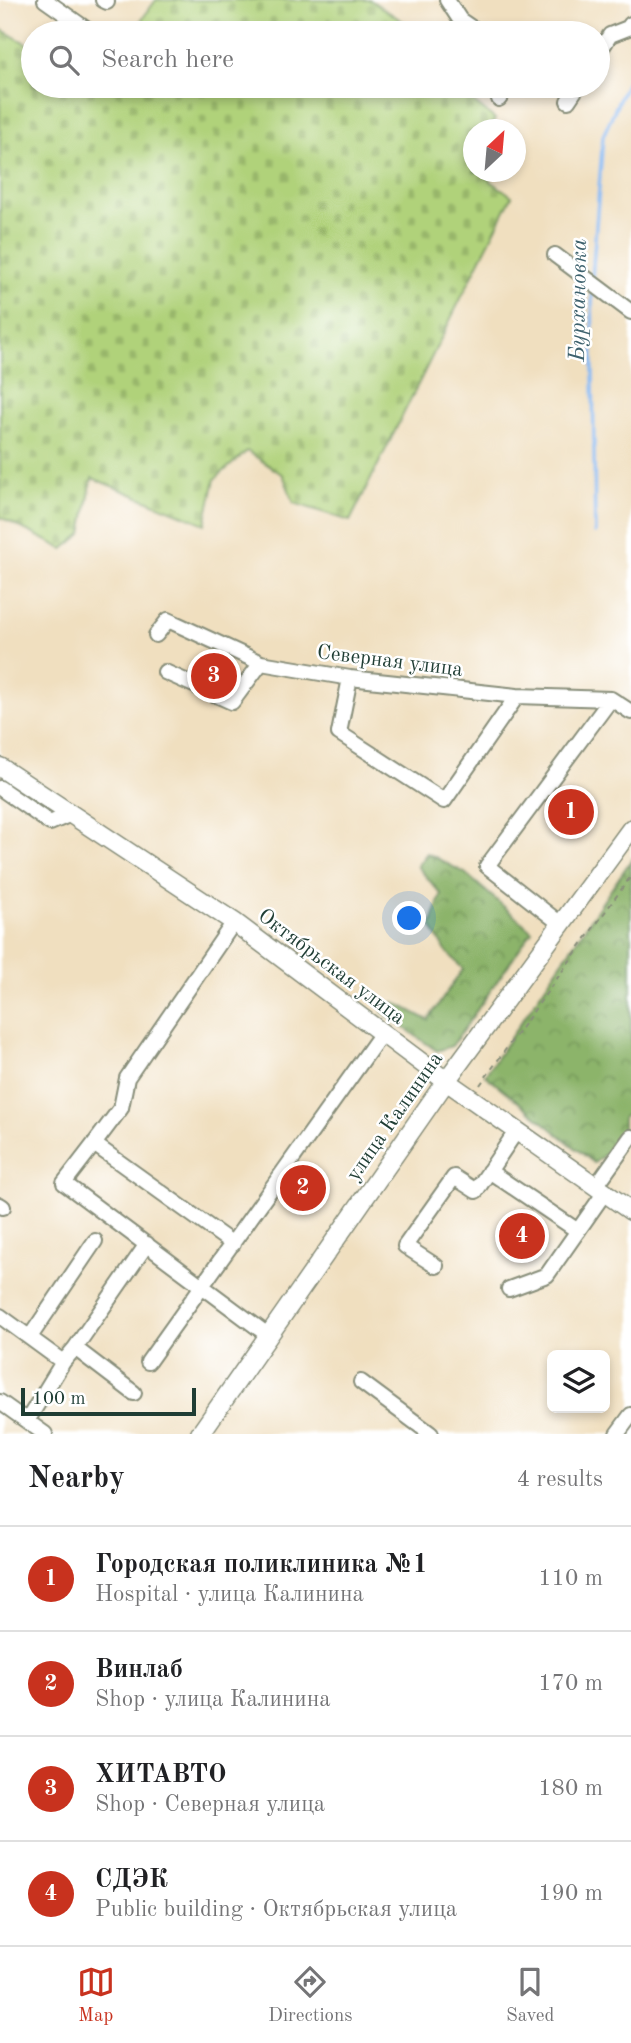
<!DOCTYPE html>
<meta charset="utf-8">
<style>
:root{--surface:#fff;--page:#f2f2f2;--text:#202124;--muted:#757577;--line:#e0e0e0;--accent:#c8321e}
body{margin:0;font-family:"Old Standard TT",serif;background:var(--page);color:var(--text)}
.controls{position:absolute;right:21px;bottom:21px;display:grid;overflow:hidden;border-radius:10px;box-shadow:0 4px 10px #0003}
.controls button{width:63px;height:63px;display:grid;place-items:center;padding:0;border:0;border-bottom:2px solid var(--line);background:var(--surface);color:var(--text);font:35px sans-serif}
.compass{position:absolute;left:463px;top:119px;width:63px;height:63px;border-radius:50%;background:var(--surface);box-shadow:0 4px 10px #0003;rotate:26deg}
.scale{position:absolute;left:21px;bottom:18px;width:175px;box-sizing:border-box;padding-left:7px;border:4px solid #1f3d34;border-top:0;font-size:19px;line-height:24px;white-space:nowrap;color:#1f3d34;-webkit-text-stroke:5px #fff;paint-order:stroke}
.you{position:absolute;left:410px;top:919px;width:24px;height:24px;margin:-18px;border:5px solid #fff;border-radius:50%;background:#1a73e8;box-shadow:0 0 0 10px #1a73e833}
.badge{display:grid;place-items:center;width:46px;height:46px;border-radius:50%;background:var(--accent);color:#fff;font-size:23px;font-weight:700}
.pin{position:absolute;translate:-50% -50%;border:4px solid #fff;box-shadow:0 2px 7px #0006}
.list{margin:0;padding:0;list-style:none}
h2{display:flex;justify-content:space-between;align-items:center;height:91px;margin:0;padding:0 28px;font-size:30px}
h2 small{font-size:23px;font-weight:400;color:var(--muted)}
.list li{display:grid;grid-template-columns:46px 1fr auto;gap:21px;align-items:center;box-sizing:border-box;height:105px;padding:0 28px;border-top:2px solid var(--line)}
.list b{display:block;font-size:26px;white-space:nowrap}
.list p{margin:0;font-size:23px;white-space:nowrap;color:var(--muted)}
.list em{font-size:23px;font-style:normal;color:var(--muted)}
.icon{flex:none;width:38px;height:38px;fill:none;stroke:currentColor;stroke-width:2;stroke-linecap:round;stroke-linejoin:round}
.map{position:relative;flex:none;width:631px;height:1434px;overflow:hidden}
.search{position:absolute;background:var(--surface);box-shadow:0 4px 10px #0003;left:21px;right:21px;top:21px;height:77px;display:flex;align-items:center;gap:18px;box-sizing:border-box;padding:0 24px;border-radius:38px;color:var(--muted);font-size:26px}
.sheet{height:511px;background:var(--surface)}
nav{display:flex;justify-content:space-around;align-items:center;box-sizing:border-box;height:98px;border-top:2px solid var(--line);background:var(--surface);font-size:19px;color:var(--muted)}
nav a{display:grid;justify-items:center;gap:4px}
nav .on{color:var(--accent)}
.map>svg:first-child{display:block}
.forest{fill:url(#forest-crowns);stroke:#56784f;stroke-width:2}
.cemetery{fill:url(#cemetery-stones);stroke:#688857;stroke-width:2}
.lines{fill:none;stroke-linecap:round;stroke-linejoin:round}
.stream{stroke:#86baf4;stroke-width:3.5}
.minor-casing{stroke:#888e7a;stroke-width:18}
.major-casing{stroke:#888e7a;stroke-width:21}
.path{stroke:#888e7a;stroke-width:2;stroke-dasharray:5 5;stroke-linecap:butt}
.minor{stroke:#fff;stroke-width:14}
.major{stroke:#fff;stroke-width:18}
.labels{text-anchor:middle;stroke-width:5;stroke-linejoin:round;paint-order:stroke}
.street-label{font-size:21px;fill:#1f3d34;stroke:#fff}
.water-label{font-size:23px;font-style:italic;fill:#3e626e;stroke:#fff}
</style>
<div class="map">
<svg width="631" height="1434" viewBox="0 0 631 1434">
<defs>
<pattern id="forest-crowns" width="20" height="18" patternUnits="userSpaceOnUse" patternTransform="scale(1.75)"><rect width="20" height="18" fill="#8cb46a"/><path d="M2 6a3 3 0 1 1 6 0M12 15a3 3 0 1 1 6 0" fill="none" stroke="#729458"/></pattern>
<pattern id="cemetery-stones" width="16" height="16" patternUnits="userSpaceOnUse" patternTransform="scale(1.75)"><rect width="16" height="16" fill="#b0d27a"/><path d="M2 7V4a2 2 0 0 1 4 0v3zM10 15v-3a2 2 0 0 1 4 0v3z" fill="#97b56a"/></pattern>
</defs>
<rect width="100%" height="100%" fill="#fff"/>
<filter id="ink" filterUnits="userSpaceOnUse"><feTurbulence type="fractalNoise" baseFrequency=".0143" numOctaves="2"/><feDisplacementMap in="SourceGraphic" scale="14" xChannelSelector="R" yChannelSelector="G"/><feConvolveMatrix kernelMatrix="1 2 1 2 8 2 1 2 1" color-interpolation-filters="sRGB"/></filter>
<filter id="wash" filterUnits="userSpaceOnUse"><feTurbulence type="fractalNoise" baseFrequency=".00686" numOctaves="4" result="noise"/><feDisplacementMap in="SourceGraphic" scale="28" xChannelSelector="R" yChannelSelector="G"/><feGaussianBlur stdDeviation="1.57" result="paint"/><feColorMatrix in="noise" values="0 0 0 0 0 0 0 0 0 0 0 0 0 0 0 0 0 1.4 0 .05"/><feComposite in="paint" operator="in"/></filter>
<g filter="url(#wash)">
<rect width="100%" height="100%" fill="#f0dfbf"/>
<path class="forest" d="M427,853L465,873L532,931L452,1046L437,1051L382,1012L394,1002L428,1020L463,969L445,950L431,926L441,894L417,866Z
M631,860V1112L623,1117V1140L594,1163L485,1075Z"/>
<path class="cemetery" d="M156,0H370L421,33H132Z
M0,29L33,47V86H456V88L495,119L490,129L474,130V172H485L488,179L512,196L350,521L294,503L283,475L247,451L215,479L205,524L92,478L82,534L63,549L0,517Z"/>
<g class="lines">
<path class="stream" d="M592,278L603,136L631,73
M592,290L595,533"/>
</g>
</g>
<g filter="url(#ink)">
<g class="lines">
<defs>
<path id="minor" d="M45,0L89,31
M103,0L107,2
M447,0L460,20L479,33
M598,54L610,35L628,28L631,24
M499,99L508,86
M568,101L578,86
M555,255L631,312
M156,635L168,620L261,663L350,678L517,696L611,699L631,712
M165,672L232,702L261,663
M350,678L339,733L444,801L517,696
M0,788L50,823L71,814
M562,925L487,866L611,699
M94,1144L121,1108L127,1078L234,922
M489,1171L578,1231
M596,1186L631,1137
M0,1205L3,1207
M436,1266L405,1246L454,1177L476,1191L517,1130
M509,1289L547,1275L605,1192
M0,1316L63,1362
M269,1336L202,1286L382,1033
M30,1337L95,1241
M75,1348L147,1244
M148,1362L202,1286L64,1183L94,1144L233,1244
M361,1382L431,1434
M0,1402L45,1434
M27,1421L63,1362L75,1348L134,1393
M617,1434L631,1415"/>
<path id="major" d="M0,767L234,922L446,1081L631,1211
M200,1434L446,1081L631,829"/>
</defs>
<use href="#minor" class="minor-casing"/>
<use href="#major" class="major-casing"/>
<path class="path" d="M480,1085L631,876"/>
<use href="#minor" class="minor"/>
<use href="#major" class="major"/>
</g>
</g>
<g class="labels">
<g class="street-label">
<text transform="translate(390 660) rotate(7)" y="7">Северная улица</text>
<text transform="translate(332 966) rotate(37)" y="7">Октябрьская улица</text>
<text transform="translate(394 1116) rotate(-55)" y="7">улица Калинина</text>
</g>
<g class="water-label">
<text transform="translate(577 300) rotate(-89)" y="8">Бурхановка</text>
</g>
</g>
</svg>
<div class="controls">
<button><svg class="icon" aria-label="layers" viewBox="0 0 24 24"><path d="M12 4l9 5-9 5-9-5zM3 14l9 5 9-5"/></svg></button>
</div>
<svg class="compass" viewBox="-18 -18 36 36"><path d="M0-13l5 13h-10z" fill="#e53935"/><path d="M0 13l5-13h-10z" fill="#757577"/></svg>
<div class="scale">100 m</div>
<div class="you"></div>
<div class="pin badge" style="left:571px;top:812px">1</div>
<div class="pin badge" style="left:303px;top:1188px">2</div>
<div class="pin badge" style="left:214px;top:676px">3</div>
<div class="pin badge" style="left:522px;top:1236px">4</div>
<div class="search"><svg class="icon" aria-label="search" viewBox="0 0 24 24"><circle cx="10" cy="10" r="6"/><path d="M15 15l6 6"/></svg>Search here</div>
</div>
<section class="sheet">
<h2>Nearby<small>4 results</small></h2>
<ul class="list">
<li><span class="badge">1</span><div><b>Городская поликлиника №1</b><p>Hospital · улица Калинина</p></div><em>110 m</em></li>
<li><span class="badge">2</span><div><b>Винлаб</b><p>Shop · улица Калинина</p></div><em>170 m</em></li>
<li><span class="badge">3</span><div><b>ХИТАВТО</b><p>Shop · Северная улица</p></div><em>180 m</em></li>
<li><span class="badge">4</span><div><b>СДЭК</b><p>Public building · Октябрьская улица</p></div><em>190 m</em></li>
</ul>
</section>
<nav>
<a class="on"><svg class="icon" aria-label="map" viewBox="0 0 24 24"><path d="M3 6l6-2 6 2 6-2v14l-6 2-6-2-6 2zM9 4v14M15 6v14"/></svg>Map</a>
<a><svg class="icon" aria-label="directions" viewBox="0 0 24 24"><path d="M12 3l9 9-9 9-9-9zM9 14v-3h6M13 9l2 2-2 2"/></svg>Directions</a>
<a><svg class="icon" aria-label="saved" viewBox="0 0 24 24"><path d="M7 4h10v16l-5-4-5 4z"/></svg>Saved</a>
</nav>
